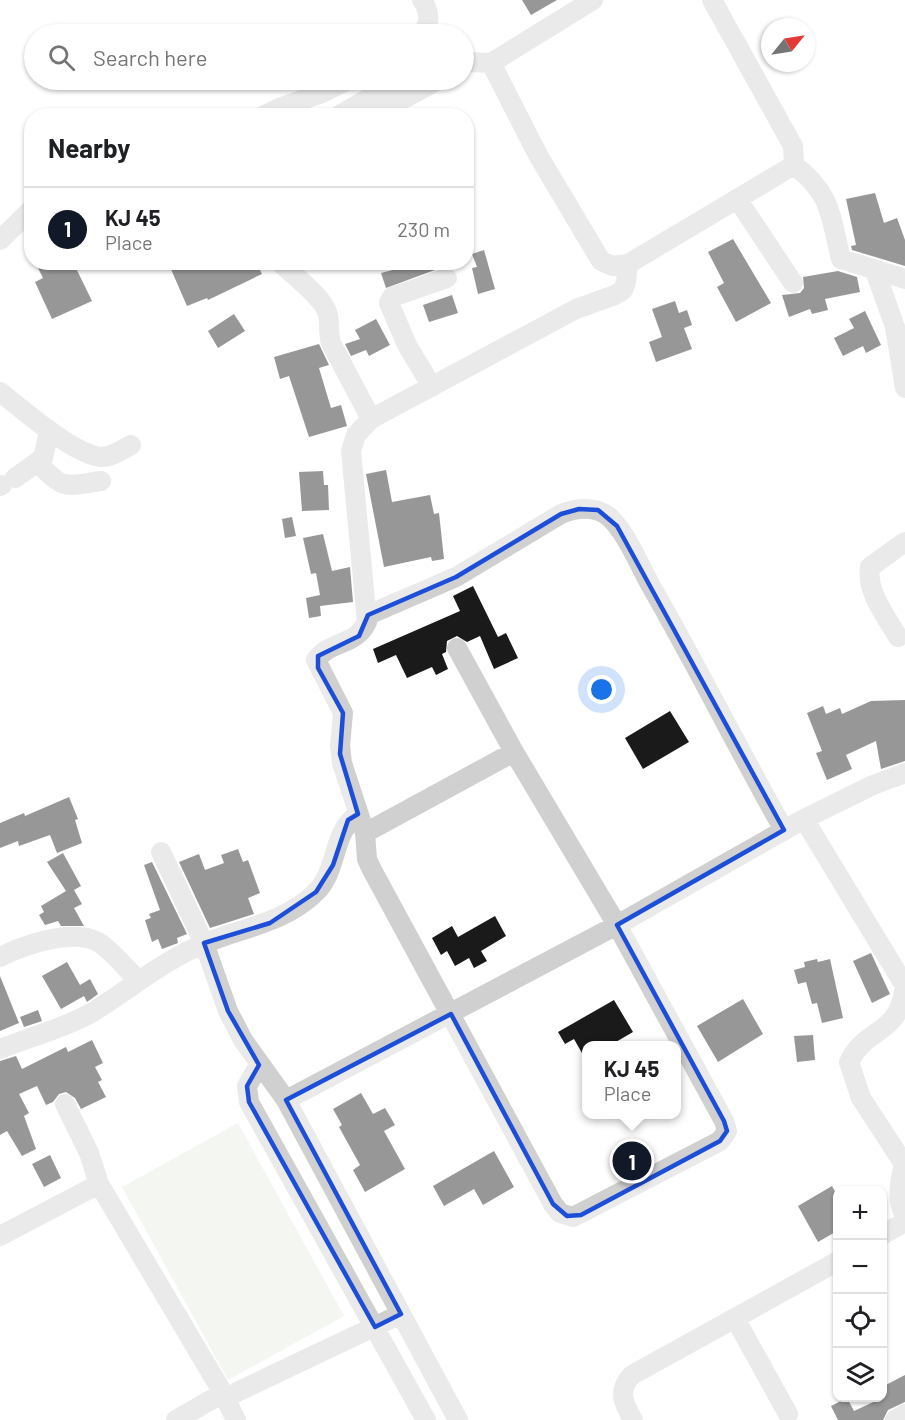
<!DOCTYPE html>
<meta charset="utf-8">
<style>
:root{--surface:#fff;--page:#f2f2f2;--text:#202124;--muted:#757577;--line:#e0e0e0;--accent:#111827}
body{margin:0;font-family:Barlow,sans-serif;background:var(--page);color:var(--text)}
.controls{position:absolute;right:18px;bottom:18px;display:grid;overflow:hidden;border-radius:12px;box-shadow:0 2px 4px #0004}
.controls button{width:54px;height:54px;display:grid;place-items:center;padding:0;border:0;border-bottom:2px solid var(--line);background:var(--surface);color:var(--text);font:30px sans-serif}
.compass{position:absolute;left:761px;top:18px;width:54px;height:54px;border-radius:50%;background:var(--surface);box-shadow:0 2px 4px #0004;rotate:60deg}
.you{position:absolute;left:602px;top:690px;width:21px;height:21px;margin:-15px;border:4px solid #fff;border-radius:50%;background:#1a73e8;box-shadow:0 0 0 9px #1a73e833}
.badge{display:grid;place-items:center;width:39px;height:39px;border-radius:50%;background:var(--accent);color:#fff;font-size:20px;font-weight:700}
.pin{position:absolute;translate:-50% -50%;border:3px solid #fff;box-shadow:0 2px 6px #0006}
.popup{position:absolute;left:582px;top:1041px;width:99px;height:78px;box-sizing:border-box;display:grid;place-content:center;border-radius:12px;background:var(--surface);filter:drop-shadow(0 2px 4px #0005);font-size:20px;white-space:nowrap;color:var(--muted)}
.popup b{font-size:22px;color:var(--text)}
.popup::after{content:'';position:absolute;left:50%;top:100%;margin-left:-12px;border:12px solid transparent;border-top-color:var(--surface)}
.list{margin:0;padding:0;list-style:none}
h2{display:flex;justify-content:space-between;align-items:center;height:78px;margin:0;padding:0 24px;font-size:26px}
h2 small{font-size:20px;font-weight:400;color:var(--muted)}
.list li{display:grid;grid-template-columns:39px 1fr auto;gap:18px;align-items:center;box-sizing:border-box;height:84px;padding:0 24px;border-top:2px solid var(--line)}
.list b{display:block;font-size:22px;white-space:nowrap}
.list p{margin:0;font-size:20px;white-space:nowrap;color:var(--muted)}
.list em{font-size:20px;font-style:normal;color:var(--muted)}
.icon{flex:none;width:33px;height:33px;fill:none;stroke:currentColor;stroke-width:2;stroke-linecap:round;stroke-linejoin:round}
.map{position:relative;flex:none;width:905px;height:1420px;overflow:hidden}
.search{position:absolute;background:var(--surface);box-shadow:0 2px 4px #0004;left:24px;top:24px;width:450px;height:66px;display:flex;align-items:center;gap:15px;box-sizing:border-box;padding:0 21px;border-radius:33px;color:var(--muted);font-size:22px}
.panel{position:absolute;background:var(--surface);box-shadow:0 2px 4px #0004;left:24px;top:108px;width:450px;height:162px;border-radius:24px}
.map>svg:first-child{display:block}
.green{fill:#e6ecdf}
.building{fill:#1a1a1a}
.lines{fill:none;stroke-linecap:round;stroke-linejoin:round}
.minor{stroke:#d0d0d0;stroke-width:20}
.marked{fill:none;stroke:#1d4ed8;stroke-width:4.5;stroke-linejoin:round}
</style>
<div class="map">
<svg width="905" height="1420" viewBox="0 0 905 1420">
<rect width="100%" height="100%" fill="#fff"/>
<path class="green" d="M238,1123L344,1316L228,1380L122,1187Z"/>
<path class="building" d="M522,0H557L531,15Z
M875,193L884,223L897,218L905,240V266L852,250L851,246L856,245L846,199Z
M733,239L771,303L736,322L717,287L724,283L708,252Z
M484,250L495,289L478,294L472,268L477,267L472,254Z
M35,262H73L92,301L52,319L35,282L43,278Z
M180,262H187L190,270L204,262H228L230,267L239,262H256L262,274L208,300L207,298L187,306L170,267Z
M423,262H441L443,267L386,288L381,273Z
M838,271L857,277L860,292L825,299L828,310L812,314L810,309L789,317L782,295L800,293L804,288L803,277Z
M452,295L458,313L429,322L423,305Z
M675,301L679,313L687,310L692,325L684,328L692,349L656,362L649,342L662,337L652,309Z
M865,311L881,345L866,353L863,346L843,356L834,338L854,328L849,319Z
M234,314L245,331L218,348L208,331Z
M376,319L390,345L369,356L366,350L351,356L345,344L360,339L355,330Z
M319,344L329,365L319,368L331,408L341,405L347,426L309,437L289,376L280,379L274,357Z
M386,470L392,502L430,495L434,514L439,513L444,559L432,561L431,557L384,567L366,474Z
M323,471L324,485H328L329,510L302,511L299,472Z
M292,517L296,536L285,538L282,519Z
M323,534L332,571L350,567L353,602L320,606L321,616L309,618L306,598L320,595L316,573L311,574L303,538Z
M473,586L498,637L506,633L518,658L494,669L480,636L467,642L457,636L447,641L446,652L442,654L448,669L436,675L432,667L407,678L396,655L378,663L373,649L460,611L453,596Z
M905,700V761L881,769L876,741L846,755L852,769L827,780L816,753L822,751L807,713L823,706L826,714L840,708L842,714L871,701Z
M670,711L689,742L643,769L625,738Z
M69,797L78,819L75,820L82,843L57,853L50,835L19,846L18,841L0,848V823L24,813L25,816Z
M238,849L243,862L248,860L260,893L248,898L254,914L210,928L179,862L199,854L205,870L224,863L221,855Z
M63,853L81,886L74,890L82,904L74,908L84,926H61L58,921L45,925L39,915L44,912L41,906L66,891L47,862Z
M152,862L187,934L177,938L178,943L162,949L158,939L152,942L145,920L151,918L149,914L160,910L144,865Z
M495,916L506,936L481,951L487,961L474,968L469,958L455,966L447,951L441,955L432,938L452,926L458,937Z
M871,953L890,994L872,1003L853,961Z
M817,959L818,962L830,959L843,1018L822,1023L817,1003L812,1004L806,982L798,984L794,970L805,967L804,962Z
M67,962L80,985L90,979L98,994L87,1002L84,996L61,1009L42,976Z
M0,976L19,1023L0,1031Z
M743,999L763,1034L718,1062L697,1026Z
M614,1000L633,1032L609,1046H587V1062L574,1039L565,1044L558,1032Z
M38,1010L42,1021L24,1027L20,1017Z
M813,1035L815,1060L797,1062L794,1036Z
M92,1040L103,1063L95,1067L102,1080L98,1082L106,1097L81,1109L75,1098L66,1092L59,1094L53,1102L46,1105L37,1086L19,1094L29,1113L24,1116L36,1149L22,1156L7,1131L0,1135V1061L16,1056L22,1069L66,1047L68,1052Z
M361,1093L373,1114L385,1108L395,1125L384,1131L405,1169L365,1192L353,1170L360,1165L339,1127L342,1125L333,1109Z
M494,1151L514,1187L483,1205L474,1189L444,1206L433,1186Z
M635,1151L641,1162L628,1170L622,1159Z
M50,1155L61,1178L44,1187L32,1164Z
M832,1186L837,1195V1231L818,1242L798,1206Z
M905,1375V1402L888,1410L883,1420H838L831,1406L847,1398L854,1411L882,1398V1387Z"/>
<g class="lines">
<path class="minor" d="M421,34C431,23 430,12 422,0
M491,63L538,155L601,261L613,266L628,264L794,165L793,146L712,0
M464,65L469,62L491,63L593,0
M279,108L322,93L348,80
M263,116L279,108L290,116
M338,116L400,80
M373,116L438,80
M794,165C832,194 830,215 841,259L905,279
M738,200L793,283
M0,240L32,209
M279,262C292,274 325,298 328,315C330,325 328,333 331,343L371,419
M875,271L895,327L905,388
M432,387L407,345L389,303L392,297L447,278
M0,392C22,409 74,455 101,457C112,457 122,450 131,445
M38,463C64,491 66,486 101,481
M15,478L43,458L49,432
M0,486L2,485
M368,615L456,577L561,514C576,508 594,506 608,516C625,530 640,566 651,586C697,666 738,749 784,830
M898,637C886,616 866,592 870,567L905,542
M457,648L514,752L617,925L724,1121L727,1131L720,1141L573,1217L560,1213L553,1204L371,868L367,859L365,833L342,763L340,746L343,713L316,660C329,641 356,646 367,622L351,451L356,435L371,419L576,309L615,295L623,290L626,282L628,264
M804,819L905,986C898,1038 867,1025 849,1062L861,1098L904,1164
M365,833L514,752
M161,852L204,943L228,1011L243,1040L286,1100L458,1420
M0,957C24,945 72,928 98,942C113,951 126,969 139,981
M0,1049C30,1037 65,1028 93,1012C130,989 165,959 206,943C244,927 285,923 316,892C339,869 331,833 358,814
M259,1065L247,1086L249,1102L426,1420
M286,1100L617,925L804,819L873,785L905,773
M65,1104L89,1153L99,1184L223,1393L236,1420
M905,1162C900,1178 896,1201 905,1216
M882,1235L905,1222
M0,1236L99,1184
M736,1320L788,1414
M237,1392L401,1314
M176,1420L223,1393
M633,1420C623,1402 617,1391 632,1375L838,1261
M895,1420L905,1414"/>
</g>
<path d="M0 0H905V1420H0ZM579,509L598,510L617,526L784,830L617,925L724,1121L727,1131L720,1141L581,1215L567,1216L553,1204L451,1014L286,1100L401,1314L375,1327L249,1102L247,1086L259,1065L228,1011L204,943L270,923L316,892L333,865L348,820L358,814L340,754L343,713L318,668V656L359,636L368,615L456,577L561,514Z" fill="#fff" fill-opacity=".55" fill-rule="evenodd"/>
<path class="marked" d="M579,509L598,510L617,526L784,830L617,925L724,1121L727,1131L720,1141L581,1215L567,1216L553,1204L451,1014L286,1100L401,1314L375,1327L249,1102L247,1086L259,1065L228,1011L204,943L270,923L316,892L333,865L348,820L358,814L340,754L343,713L318,668V656L359,636L368,615L456,577L561,514Z"/>
</svg>
<div class="controls">
<button>+</button>
<button>−</button>
<button><svg class="icon" aria-label="locate" viewBox="0 0 24 24"><circle cx="12" cy="12" r="6"/><path d="M12 2v4M12 18v4M2 12h4M18 12h4"/></svg></button>
<button><svg class="icon" aria-label="layers" viewBox="0 0 24 24"><path d="M12 4l9 5-9 5-9-5zM3 14l9 5 9-5"/></svg></button>
</div>
<svg class="compass" viewBox="-18 -18 36 36"><path d="M0-13l5 13h-10z" fill="#e53935"/><path d="M0 13l5-13h-10z" fill="#757577"/></svg>
<div class="you"></div>
<div class="pin badge" style="left:632px;top:1161px">1</div>
<div class="popup"><b>KJ 45</b>Place</div>
<div class="search"><svg class="icon" aria-label="search" viewBox="0 0 24 24"><circle cx="10" cy="10" r="6"/><path d="M15 15l6 6"/></svg>Search here</div>
<section class="panel">
<h2>Nearby<small></small></h2>
<ul class="list">
<li><span class="badge">1</span><div><b>KJ 45</b><p>Place</p></div><em>230 m</em></li>
</ul>
</section>
</div>
